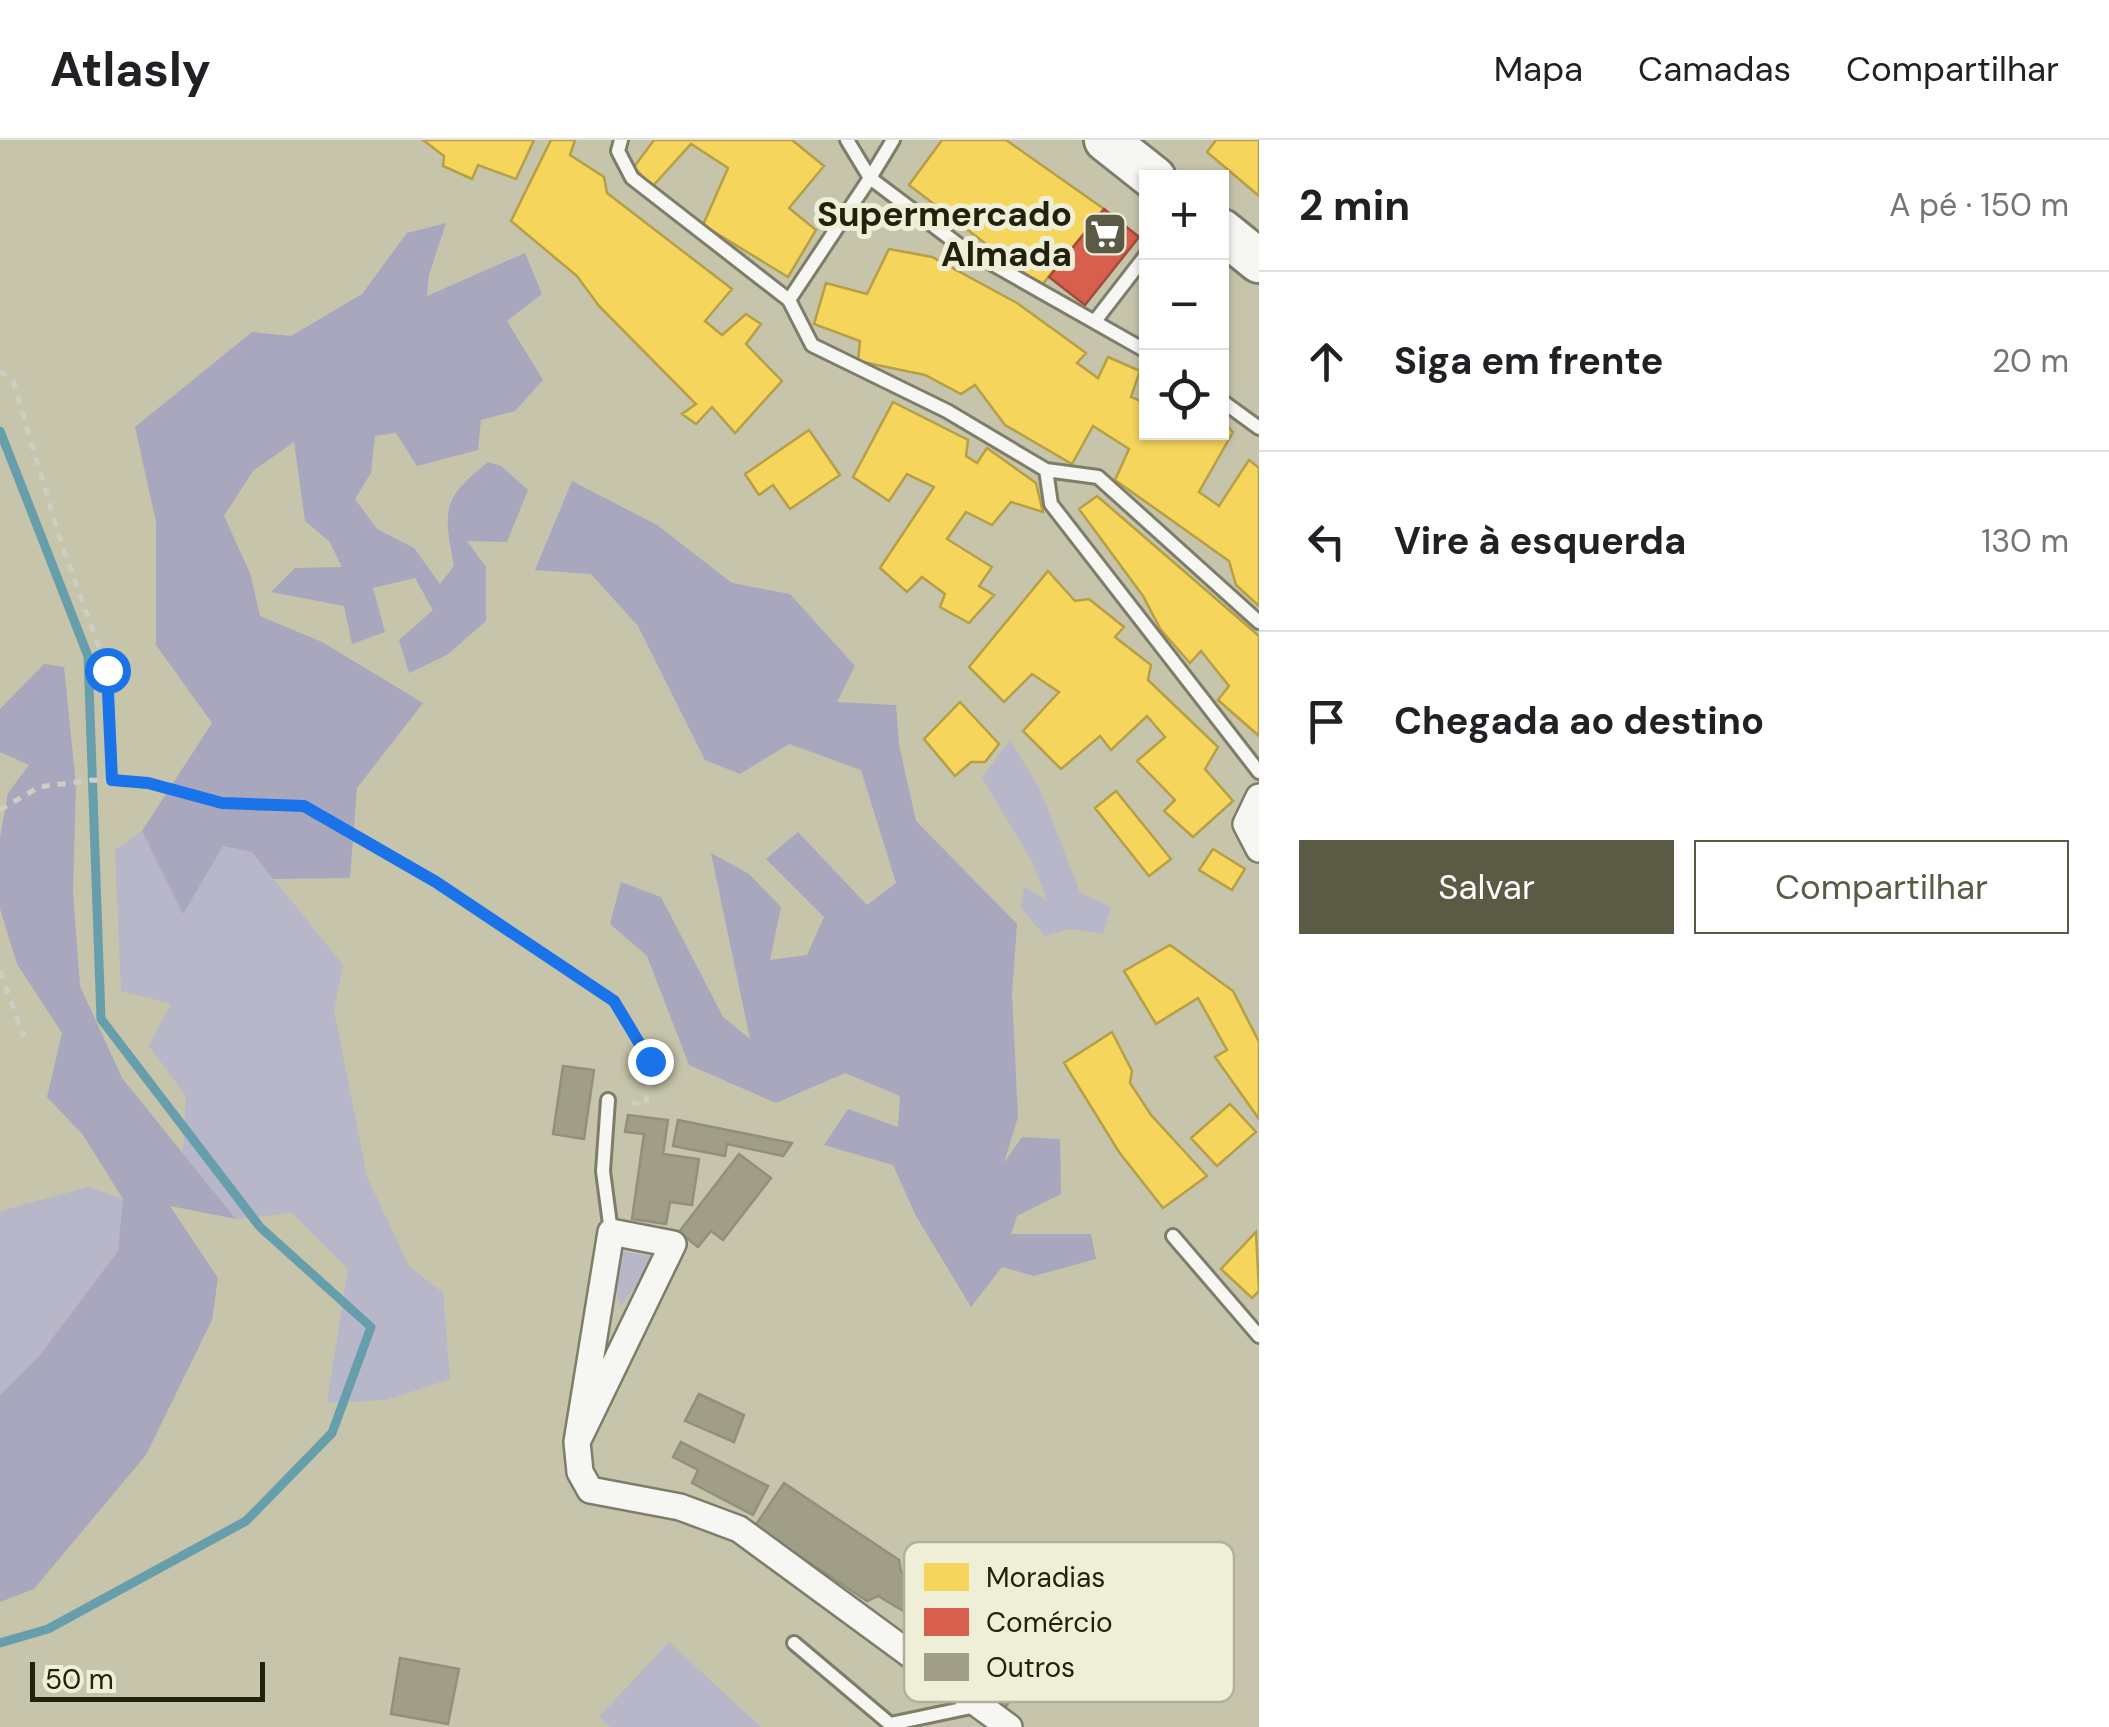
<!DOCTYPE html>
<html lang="pt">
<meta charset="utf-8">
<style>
:root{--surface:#fff;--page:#f6f6f6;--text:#202124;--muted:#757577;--line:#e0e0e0;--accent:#5b5a45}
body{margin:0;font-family:"DM Sans",sans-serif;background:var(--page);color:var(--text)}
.controls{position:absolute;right:30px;top:30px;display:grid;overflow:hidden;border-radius:0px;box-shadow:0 2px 8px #0004}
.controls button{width:90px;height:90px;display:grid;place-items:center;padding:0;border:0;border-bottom:2px solid var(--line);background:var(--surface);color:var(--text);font:50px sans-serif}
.scale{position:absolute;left:30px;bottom:25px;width:235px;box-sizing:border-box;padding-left:10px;border:5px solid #22210e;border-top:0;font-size:28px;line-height:35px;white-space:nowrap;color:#22210e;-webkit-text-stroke:8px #efeed6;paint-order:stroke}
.stop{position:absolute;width:30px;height:30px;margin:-22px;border:8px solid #1a73e8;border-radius:50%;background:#fff}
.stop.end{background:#1a73e8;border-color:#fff;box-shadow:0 2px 10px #0008}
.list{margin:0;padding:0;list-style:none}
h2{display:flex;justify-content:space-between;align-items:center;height:130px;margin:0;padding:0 40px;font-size:42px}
h2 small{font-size:32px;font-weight:400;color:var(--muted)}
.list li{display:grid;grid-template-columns:65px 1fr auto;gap:30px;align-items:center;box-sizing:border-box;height:180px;padding:0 40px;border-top:2px solid var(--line)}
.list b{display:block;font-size:38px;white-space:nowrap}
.list em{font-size:32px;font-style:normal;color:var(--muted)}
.actions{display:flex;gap:20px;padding:30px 40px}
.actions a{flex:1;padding:22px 0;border:2px solid var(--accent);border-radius:0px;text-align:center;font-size:35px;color:var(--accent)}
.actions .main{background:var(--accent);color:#fff}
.icon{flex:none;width:55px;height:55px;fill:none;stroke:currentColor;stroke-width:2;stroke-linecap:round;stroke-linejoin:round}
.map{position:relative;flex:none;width:1259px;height:1587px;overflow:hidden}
header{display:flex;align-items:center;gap:60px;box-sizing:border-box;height:140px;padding:0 50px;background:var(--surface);border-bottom:2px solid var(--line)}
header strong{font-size:48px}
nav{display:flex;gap:55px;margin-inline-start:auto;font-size:35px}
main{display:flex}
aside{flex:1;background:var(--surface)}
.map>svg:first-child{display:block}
.green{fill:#b8b6c9}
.forest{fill:#a9a7bd}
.homes{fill:#f6d55c;stroke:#b69f45;stroke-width:2.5}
.shops{fill:#d6604d;stroke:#a04d3a;stroke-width:2.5}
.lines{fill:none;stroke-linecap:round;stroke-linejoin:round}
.stream{stroke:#679eab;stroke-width:9}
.building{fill:#a09e86;stroke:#92907c;stroke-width:2.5}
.lane-casing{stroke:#7e7d69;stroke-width:18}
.street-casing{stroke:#7e7d69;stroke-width:30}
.primary-casing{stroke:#7e7d69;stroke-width:48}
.path{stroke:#cecec5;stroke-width:5;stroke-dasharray:8 8;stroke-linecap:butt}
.lane{stroke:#f6f6f2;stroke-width:12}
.street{stroke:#f6f6f2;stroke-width:25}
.primary{stroke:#f6f6f2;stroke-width:42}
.route{stroke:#1a73e8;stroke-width:12}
.labels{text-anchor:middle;stroke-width:10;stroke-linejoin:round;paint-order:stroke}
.poi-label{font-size:35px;font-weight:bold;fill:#22210e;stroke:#efeed6;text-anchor:end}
.key{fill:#efeed6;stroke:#b2b09a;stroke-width:2.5}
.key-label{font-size:28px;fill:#22210e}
</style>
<header>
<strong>Atlasly</strong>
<nav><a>Mapa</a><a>Camadas</a><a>Compartilhar</a></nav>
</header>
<main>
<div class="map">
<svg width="1259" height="1587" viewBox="0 0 1259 1587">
<rect width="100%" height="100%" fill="#c6c4aa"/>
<path class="green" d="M1010,600L1040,649L1080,753L1111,767L1103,794L1070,789L1045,796L1020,767L1025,747L1047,761L1032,721L982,638Z
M142,691L183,773L222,705L252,712L343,825L334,871L367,1037L409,1126L443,1153L450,1239L386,1260L327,1263L348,1129L292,1073L236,1079L183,1013L186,956L149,906L171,864L121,851L115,710Z
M88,1047L124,1059L118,1111L39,1216L0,1255V1071Z
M619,1111L650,1116L642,1138L621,1165L614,1146Z
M669,1502L761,1587H610L599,1577Z"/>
<path class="forest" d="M446,83L429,135L427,156L525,113L542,154L507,181L543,240L515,271L481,280L478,310L417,326L396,293L375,296L371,333L355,359L377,389L414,408L440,444L454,426C443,369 442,359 488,322L501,326L528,350L507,402L467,401L486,427V481L447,515L409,533L399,500L433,470L415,438L373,448L385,492L352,504L344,466L271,452L295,428L342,427L329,401L305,381L294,302L253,331L224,376L250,433L260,476L322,502L423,563L357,648L350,738L273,739L252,712L223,706L183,774L142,691L212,583L156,505V382L135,287L252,192L291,196L362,154L407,93Z
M572,341L657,385L732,443L790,454L855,526L837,562L896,565L899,605L916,681L1017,784L1012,854L1018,977L1004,1023L1022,997L1060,999L1061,1054L1017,1076L1011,1094H1091L1096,1119L1034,1136L1002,1127L971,1167L916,1076L893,1025L824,1005L848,969L898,987L900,956L845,933L776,963L689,925L647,816L610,784L621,742L661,757L723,877L750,899L711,713L749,734L781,767L770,820L807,815L824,777L766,719L798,692L867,765L896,743L861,630L789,604L740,634L705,620L638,486L591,434L535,430Z
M44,524L64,527L76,645L73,751L80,846L122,938L236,1079L170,1066L218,1138L212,1180L146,1315L34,1449L0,1462V1255L39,1216L118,1111L123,1059L83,995L47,957L62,893L17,824L0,769V697L8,653L29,625L0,612V569Z"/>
<path class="homes" d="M423,0H534L516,39L478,25L472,39L443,26L444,16Z
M551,0H575L570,15L604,37L607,53L732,149L705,181L722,195L746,174L761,184L746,204L782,241L735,293L712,267L696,284L682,274L696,264L599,166L577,136L511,81Z
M654,0H792L824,26L789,68L816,90L788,137L703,85L728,28L691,4L652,47L634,27Z
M942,0H1006L1104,69L1041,146L909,45Z
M1216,0H1259V56L1207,12Z
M889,109L932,117L1017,163L1086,213L1077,223L1098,238L1108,217L1140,231L1131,257L1146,263V292H1222V282L1233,292L1199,352L1219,366L1249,320L1259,328V466L1236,445L1229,421L1115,340L1129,309L1093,286L1072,324L1005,285L975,245L961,254L925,235L858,221L860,201L814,184L826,143L867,154Z
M893,262L968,300L966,316L977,323L987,308L1036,343L1043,372L1011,362L992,385L966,372L947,399L992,427L979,446L994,455L969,483L940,467L945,454L922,437L907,452L880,428L934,347L907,334L889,361L853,337Z
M809,290L840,335L790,369L773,345L759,355L745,334Z
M1097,356L1259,496V596L1218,560L1229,546L1201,511L1190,523L1161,490L1143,456L1079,369Z
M1048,431L1075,461L1089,459L1124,487L1115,497L1151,525L1148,540L1218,607L1205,629L1233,661L1193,697L1164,671L1175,660L1137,621L1165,597L1147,576L1111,610L1100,596L1061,629L1023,591L1059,552L1032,534L1004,562L969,527Z
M960,562L999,604L985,622H971L955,636L924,599Z
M1116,651L1171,719L1149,736L1095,668Z
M1213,709L1245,729L1232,750L1199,730Z
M1170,805L1233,851L1259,902V979L1215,917L1227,910L1198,858L1156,884L1124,831Z
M1112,892L1132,931L1130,943L1151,975L1207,1036L1163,1068L1119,1012L1064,923Z
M1230,964L1256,992L1217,1026L1191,998Z
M1256,1092L1259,1151L1252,1158L1221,1129Z"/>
<path class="shops" d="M1104,69L1139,97L1085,165L1049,137Z"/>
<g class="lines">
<path class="stream" d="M0,291L88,516L101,879L260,1087L371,1187L332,1293L246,1381L48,1489L0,1503"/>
</g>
<path class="building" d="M563,926L594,930L584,999L553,994Z
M628,975L668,980L663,1014L699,1019L692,1065L670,1062L666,1084L632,1079L644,994L625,992Z
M678,980L792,1003L783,1016L727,1004L725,1016L673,1006Z
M739,1014L771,1038L723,1100L711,1091L698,1107L679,1092Z
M699,1254L744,1275L734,1302L685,1281Z
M681,1302L768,1346L753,1375L692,1343L698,1330L673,1317Z
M784,1343L899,1420L901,1432L971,1473L954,1501L878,1456L867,1461L755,1386Z
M999,1483L1014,1493L1015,1505L1049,1523L1033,1547L1025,1539L1004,1569L987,1556L1003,1536L978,1520Z
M400,1518L459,1529L448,1584L391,1574Z"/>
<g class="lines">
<defs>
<path id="lane" d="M621,0L618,11L632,38L789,160
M847,0L870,38
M870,38L893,0
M1095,181L1146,115
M1146,211L959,105L870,38L789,160L812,205L947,271L1046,330L1051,364L1259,632
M1222,261L1259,288
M1046,330L1098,337L1259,482
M608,960L603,1031L611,1092
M1173,1096L1259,1196
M794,1503L890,1584L976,1566"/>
<path id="street" d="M1259,657L1246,684L1259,709
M577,1302L673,1104L611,1092L577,1302L580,1332L590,1350L680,1367L739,1389L1009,1587"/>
<path id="primary" d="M1106,0L1154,38
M1222,91L1259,121"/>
</defs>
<use href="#lane" class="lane-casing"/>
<use href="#street" class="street-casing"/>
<use href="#primary" class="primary-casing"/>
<path class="path" d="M0,231L13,241L60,399L107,530L112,641
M0,670L39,647L92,640L148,643L222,663L304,666L436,742L614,861L650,921L646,964L631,963
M0,831L24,897"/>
<use href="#lane" class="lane"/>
<use href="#street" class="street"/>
<use href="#primary" class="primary"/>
</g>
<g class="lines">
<path class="route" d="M107,530L112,640L148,643L222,663L304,666L436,742L614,861L650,921"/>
</g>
<defs>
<symbol id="supermarket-square" viewBox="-11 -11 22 22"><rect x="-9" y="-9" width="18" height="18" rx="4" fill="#5b5a45" stroke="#efeed6"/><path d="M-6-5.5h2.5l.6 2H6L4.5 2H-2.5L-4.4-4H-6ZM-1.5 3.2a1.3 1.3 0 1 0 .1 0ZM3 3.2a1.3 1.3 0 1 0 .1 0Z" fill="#fff"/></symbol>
</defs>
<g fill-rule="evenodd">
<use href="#supermarket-square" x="1080" y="69" width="50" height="50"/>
</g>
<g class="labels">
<g class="poi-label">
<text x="1072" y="86">Supermercado<tspan x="1072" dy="40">Almada</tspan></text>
</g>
</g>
<rect x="904" y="1402" width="330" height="160" rx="15" class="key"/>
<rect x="924" y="1423" width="45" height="28" fill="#f6d55c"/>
<rect x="924" y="1468" width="45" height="28" fill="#d6604d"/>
<rect x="924" y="1513" width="45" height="28" fill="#a09e86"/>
<g class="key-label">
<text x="986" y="1447">Moradias</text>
<text x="986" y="1492">Comércio</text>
<text x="986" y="1537">Outros</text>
</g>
</svg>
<div class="controls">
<button>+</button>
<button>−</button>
<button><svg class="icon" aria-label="locate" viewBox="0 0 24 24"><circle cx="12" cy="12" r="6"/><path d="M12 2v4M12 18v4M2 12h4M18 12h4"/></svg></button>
</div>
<div class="scale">50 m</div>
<div class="stop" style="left:107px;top:530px"></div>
<div class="stop end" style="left:650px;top:921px"></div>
</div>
<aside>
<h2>2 min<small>A pé · 150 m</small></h2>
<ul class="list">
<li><svg class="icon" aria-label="ahead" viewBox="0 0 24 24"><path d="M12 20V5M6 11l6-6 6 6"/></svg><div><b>Siga em frente</b></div><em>20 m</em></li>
<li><svg class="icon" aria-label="left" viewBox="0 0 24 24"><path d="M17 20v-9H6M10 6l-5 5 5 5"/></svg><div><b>Vire à esquerda</b></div><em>130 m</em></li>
<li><svg class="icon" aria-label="arrive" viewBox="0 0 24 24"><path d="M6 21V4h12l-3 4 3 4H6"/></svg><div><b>Chegada ao destino</b></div></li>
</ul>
<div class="actions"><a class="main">Salvar</a><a>Compartilhar</a></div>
</aside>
</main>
